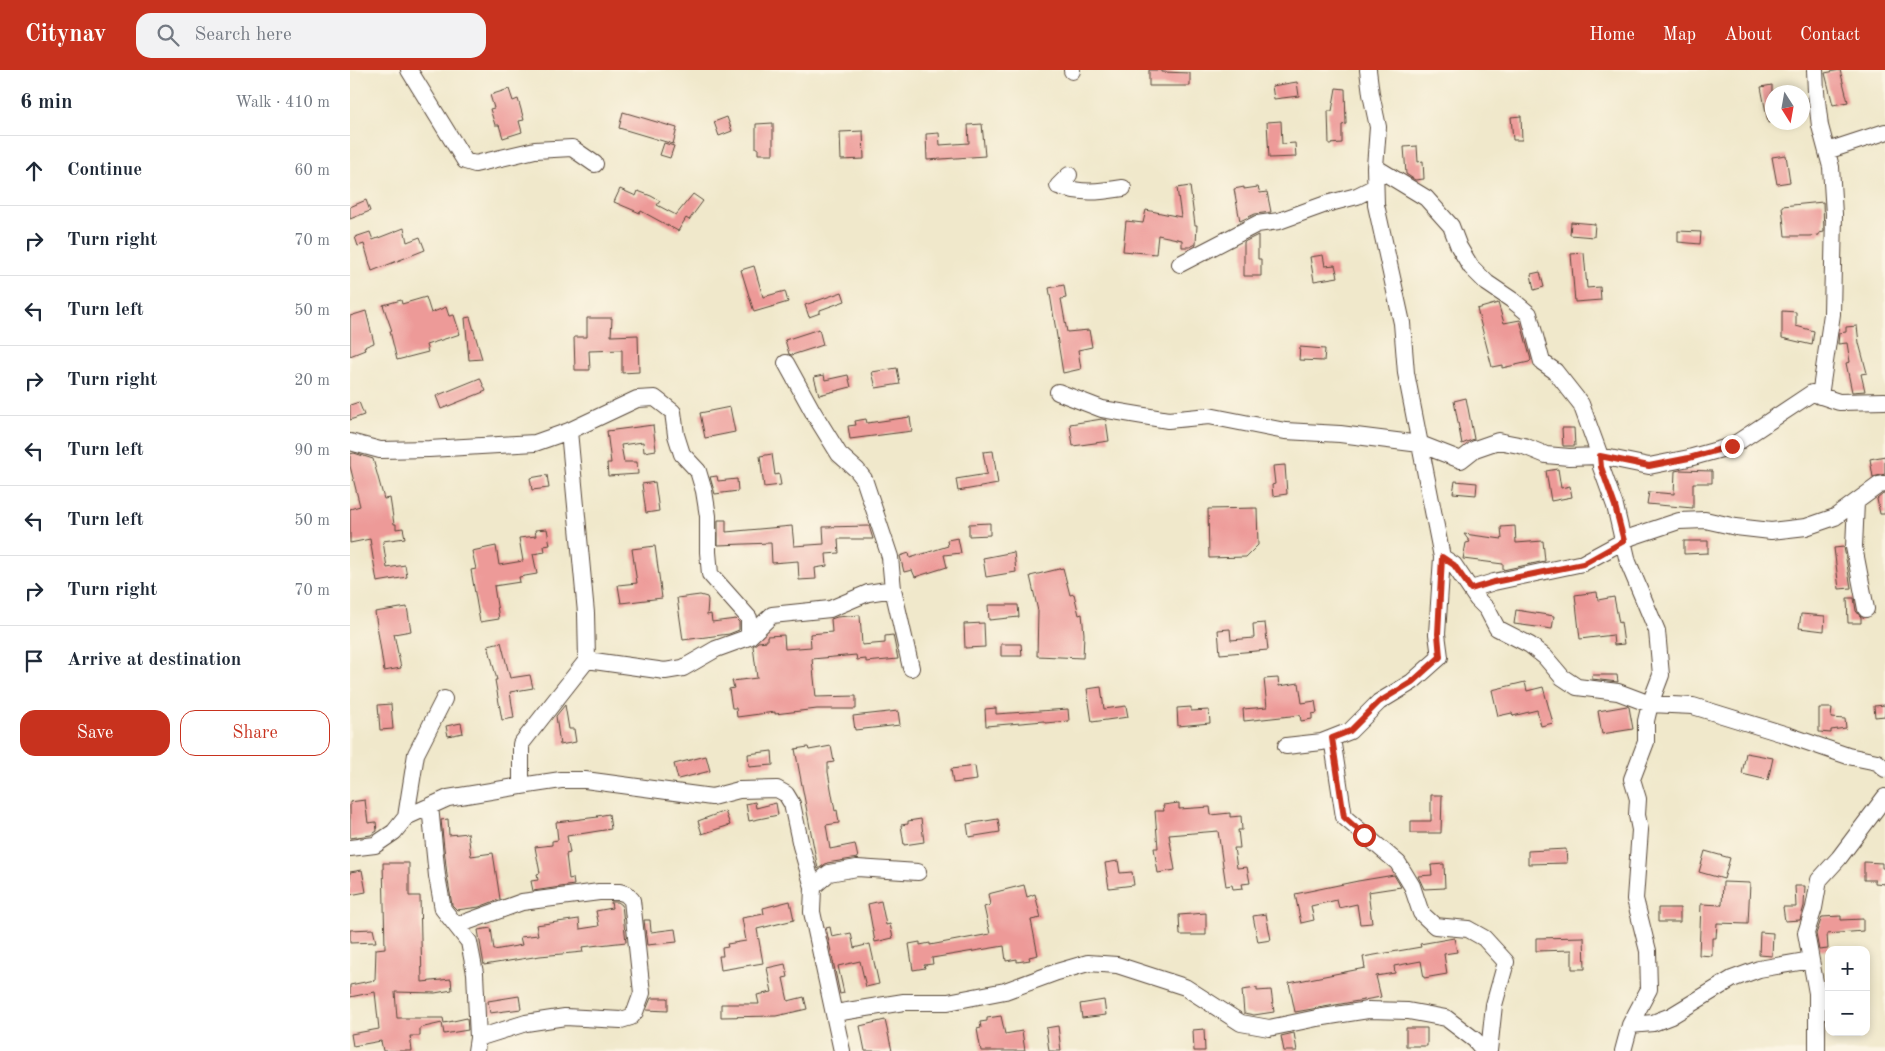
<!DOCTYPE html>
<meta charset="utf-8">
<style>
:root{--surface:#fff;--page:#f2f2f3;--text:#1f2937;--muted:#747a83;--line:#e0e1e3;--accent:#c8321e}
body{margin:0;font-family:"Old Standard TT",serif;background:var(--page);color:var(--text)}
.controls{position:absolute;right:15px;bottom:15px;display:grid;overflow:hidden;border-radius:10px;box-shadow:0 2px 8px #0003}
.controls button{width:45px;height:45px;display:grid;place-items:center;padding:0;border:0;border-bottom:1px solid var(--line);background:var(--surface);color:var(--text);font:25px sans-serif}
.compass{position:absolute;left:1415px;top:15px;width:45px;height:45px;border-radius:50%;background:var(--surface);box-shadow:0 2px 8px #0003;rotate:169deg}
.stop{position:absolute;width:15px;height:15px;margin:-11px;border:4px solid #c8321e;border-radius:50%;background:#fff}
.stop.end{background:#c8321e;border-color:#fff;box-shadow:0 1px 5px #0008}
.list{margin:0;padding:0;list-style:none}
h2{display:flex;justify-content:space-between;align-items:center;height:65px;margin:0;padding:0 20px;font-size:21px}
h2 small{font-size:16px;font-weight:400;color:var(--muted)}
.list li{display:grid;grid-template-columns:32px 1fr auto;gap:15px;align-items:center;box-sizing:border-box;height:70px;padding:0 20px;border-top:1px solid var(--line)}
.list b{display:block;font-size:19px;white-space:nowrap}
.list em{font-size:16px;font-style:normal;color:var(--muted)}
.actions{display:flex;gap:10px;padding:15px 20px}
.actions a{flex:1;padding:11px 0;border:1px solid var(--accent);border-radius:15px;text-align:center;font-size:18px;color:var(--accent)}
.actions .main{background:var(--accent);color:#fff}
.icon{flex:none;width:28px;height:28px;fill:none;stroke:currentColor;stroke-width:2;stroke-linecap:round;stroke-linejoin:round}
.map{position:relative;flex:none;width:1535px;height:981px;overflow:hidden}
header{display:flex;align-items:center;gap:30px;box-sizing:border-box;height:70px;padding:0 25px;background:var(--accent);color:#fff}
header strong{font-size:24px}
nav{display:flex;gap:28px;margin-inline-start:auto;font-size:18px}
.search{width:350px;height:45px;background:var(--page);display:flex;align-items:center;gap:12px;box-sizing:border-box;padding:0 18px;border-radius:15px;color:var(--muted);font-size:19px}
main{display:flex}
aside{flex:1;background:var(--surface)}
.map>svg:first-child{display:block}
.building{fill:#ed9a98}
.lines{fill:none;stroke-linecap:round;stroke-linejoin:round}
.minor-casing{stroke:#564638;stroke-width:18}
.minor{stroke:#fff;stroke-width:16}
.route{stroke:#c8321e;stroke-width:6}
</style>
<header>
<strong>Citynav</strong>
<div class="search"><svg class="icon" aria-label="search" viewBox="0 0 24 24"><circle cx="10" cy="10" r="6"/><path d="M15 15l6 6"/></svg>Search here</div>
<nav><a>Home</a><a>Map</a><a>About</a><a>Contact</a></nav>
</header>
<main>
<aside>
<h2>6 min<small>Walk · 410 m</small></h2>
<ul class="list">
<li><svg class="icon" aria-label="ahead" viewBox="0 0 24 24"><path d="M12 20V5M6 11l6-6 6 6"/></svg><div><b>Continue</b></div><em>60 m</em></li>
<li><svg class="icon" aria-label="right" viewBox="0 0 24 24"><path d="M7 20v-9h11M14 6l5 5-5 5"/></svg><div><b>Turn right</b></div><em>70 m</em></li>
<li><svg class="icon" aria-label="left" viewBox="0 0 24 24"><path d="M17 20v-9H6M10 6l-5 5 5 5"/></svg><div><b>Turn left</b></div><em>50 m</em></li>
<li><svg class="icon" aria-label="right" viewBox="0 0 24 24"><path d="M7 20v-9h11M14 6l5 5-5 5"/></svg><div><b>Turn right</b></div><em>20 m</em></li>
<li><svg class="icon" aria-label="left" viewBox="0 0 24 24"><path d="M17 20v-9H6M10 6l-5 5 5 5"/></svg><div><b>Turn left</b></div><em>90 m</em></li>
<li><svg class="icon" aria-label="left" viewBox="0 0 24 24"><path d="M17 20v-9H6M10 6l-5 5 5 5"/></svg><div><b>Turn left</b></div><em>50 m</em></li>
<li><svg class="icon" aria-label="right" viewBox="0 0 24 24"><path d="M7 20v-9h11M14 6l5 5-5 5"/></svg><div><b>Turn right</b></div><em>70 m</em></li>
<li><svg class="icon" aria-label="arrive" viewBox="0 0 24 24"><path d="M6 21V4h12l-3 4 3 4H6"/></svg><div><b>Arrive at destination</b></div></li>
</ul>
<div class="actions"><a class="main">Save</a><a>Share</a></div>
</aside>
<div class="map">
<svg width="1535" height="981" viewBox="0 0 1535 981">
<rect width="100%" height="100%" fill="#fcf5e5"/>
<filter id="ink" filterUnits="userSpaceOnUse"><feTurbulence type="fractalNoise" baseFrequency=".02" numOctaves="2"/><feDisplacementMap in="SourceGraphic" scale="10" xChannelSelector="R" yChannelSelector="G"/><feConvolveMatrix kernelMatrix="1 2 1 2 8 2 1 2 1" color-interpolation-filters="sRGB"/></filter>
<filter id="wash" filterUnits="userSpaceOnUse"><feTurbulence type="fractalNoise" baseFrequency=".0096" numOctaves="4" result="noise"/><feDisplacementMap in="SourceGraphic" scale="20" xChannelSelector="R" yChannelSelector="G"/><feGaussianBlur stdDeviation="1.12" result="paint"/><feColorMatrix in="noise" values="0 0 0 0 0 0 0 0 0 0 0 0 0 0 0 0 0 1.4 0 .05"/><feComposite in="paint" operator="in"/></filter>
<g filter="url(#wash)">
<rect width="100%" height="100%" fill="#f0e8cb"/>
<g id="blocks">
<path class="building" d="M799,0H812V2L840,3V16H799Z
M1490,0L1498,32L1483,35L1475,3Z
M947,12L949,26L924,29L922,16Z
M1422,15V52L1418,53L1411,17Z
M986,18L995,19L996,54L992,55V73L979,74L978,41H982Z
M159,19L163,31L168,29L174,50L169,51L172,62L153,68L149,55H145L140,39L144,38L140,25Z
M273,42L327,58L323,74L269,58Z
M1171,46L1172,70H1163L1161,47Z
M377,47L382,61L369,66L364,52Z
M931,51L932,74L945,73L946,87L919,88L917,52Z
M423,53V84H408V78H406V54Z
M632,54L635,86L577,90L576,64L589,63L590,75L619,73L618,55Z
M513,61L514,89L491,90L490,62Z
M314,73L324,76L320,88L310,85Z
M1067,76L1068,92L1073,91L1074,109L1065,110L1056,104L1054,77Z
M1436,85L1440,112L1427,114L1422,87Z
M840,116L845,155H847L846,174L840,177H832V170L808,165L806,184L773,181L776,151L793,153L796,140L831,147L827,118Z
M894,117V119L908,117L910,123L917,122L921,142L905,144L890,151L884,119Z
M270,119L286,126L288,121L301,126L310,131L307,135L326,145L343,124L353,131L339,150L336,148L328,161L291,141L290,143L264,132Z
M16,130L20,141L0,149V137Z
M1473,132L1474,162L1469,163V165L1459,166H1435L1432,136Z
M1221,152L1245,154L1244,167L1220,165Z
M54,158L57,172L70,167L75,180L22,201L14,174L8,176L5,167L20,162L23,170Z
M1328,161L1351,162L1350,174L1328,172Z
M908,165V189H911V206H894V172Z
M1234,183L1237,218L1250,217L1251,230L1225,232L1221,184Z
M973,185L975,196L985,195L988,207L964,211L960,187Z
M404,196L413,227L435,221L438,232L404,242L391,200Z
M1190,202L1194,217L1184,220L1181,204Z
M714,215L716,228L711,229L717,262L739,260L742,277L728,280L731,299L713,303L699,218Z
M492,222L495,231L470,240V243L459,247L455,235Z
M76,227L81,243L96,237L99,246L104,245L110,264L76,275L78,282L47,290L40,261H42L33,235L51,230L52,234Z
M1148,233L1154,253L1170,250L1181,290L1179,292L1152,298V295L1142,297L1127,239Z
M16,241L24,273L14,277L15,280L0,286V246Z
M1432,241L1446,242V256L1464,261L1462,275L1432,268Z
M120,247L132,289L119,290L115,248Z
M237,248H262L261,266L288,265L289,302L272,303V280L239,281L240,300H225L224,267H237Z
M1507,256L1509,273L1517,303L1511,304L1515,321L1502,322L1496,293L1500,292L1497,273L1488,274L1489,263L1496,262V257Z
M469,259L473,275L442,285L439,284L435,270Z
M950,277L975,279L974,291L949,290Z
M547,298L550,314L526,318L522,302Z
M474,305L475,310L498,305L501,317L469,325L464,307Z
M130,308L136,321L91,339L86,326Z
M1116,328L1124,369L1112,374L1104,331Z
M9,332L14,345L0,350V335Z
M380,337L385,362L355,368L350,343Z
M560,347L562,361L500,369L498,356L506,355L505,351L516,349L517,353Z
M752,349L756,350L759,371L723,376L720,354Z
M303,355L306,380L294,382L293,372L271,375L274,392H287L288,404L258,406L257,393H261L257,361Z
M1212,358H1224L1225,376H1213Z
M643,381L648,414L608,421L606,409L637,404L633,382Z
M4,383L23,389L34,429L40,428L44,454H46V459L53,458L55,468L33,471L37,498L55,495L57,507L27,512L20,469L0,473V439L10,436L0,396V384Z
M422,384L425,405L429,404L431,415L414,417L410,386Z
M1535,386V404L1523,407L1520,389Z
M935,395L937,424L923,426L922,415L925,414L923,396Z
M1208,399L1211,418L1220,416L1222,427L1201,431L1196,401Z
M1330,400L1362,401V413H1343V438L1297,434L1299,422L1324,424L1325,401Z
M197,405L199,418L182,420L180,408Z
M367,406L368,411L387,409L388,421L365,424L360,407Z
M1105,411L1127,413L1126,425L1103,423Z
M305,412L309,441L296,443L292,414Z
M1533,424H1535V444H1530L1527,429Z
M907,438L908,475L896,487L859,488L858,439Z
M368,450H376V462L442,456L444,476L474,474L473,457L519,456L523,469H488L489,483L476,484L477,496L465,498L466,509L449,510L448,491L422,493L421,473L368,475Z
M640,453V465L619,466V454Z
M1165,456L1166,473L1193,471L1195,491L1153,500V494L1113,489L1116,473L1120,472L1114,464L1152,469L1151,457Z
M197,459L200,475L194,476L195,482L183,484L187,504L169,507L170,512L144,516L149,549L130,552L121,500L126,499L122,481L146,476L149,495L173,491L169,468L186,466L185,460Z
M608,468L611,483L594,485L597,497L565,507L562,500L554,502L550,486L559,483L560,488L598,476L597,470Z
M1334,471H1358V483L1334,484Z
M305,476L312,528L271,533L268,515L287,513L282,479Z
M1494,477L1501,518L1489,519L1484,478Z
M664,482L666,502L636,507L633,488Z
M713,498L720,525L724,524L729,545L732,544L734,564L733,588L687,586L688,541L680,506Z
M1247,522L1248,530L1264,527L1269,553L1271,552L1274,574L1264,575L1263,565L1230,569L1225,525Z
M350,525L357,527L358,530L357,545L361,544L362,552L386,549L389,552V560L379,564L333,570L327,528Z
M1497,528H1504L1506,541L1511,547V553H1498Z
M638,535H668L669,547L639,550Z
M57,537L61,561L44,564L51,598L34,601L25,542Z
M1166,540L1204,546L1202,559L1164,554Z
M1451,544L1475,546L1474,561L1449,558Z
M510,545L512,575L535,573V566L543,565L548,589L516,592V589L507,590L506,585L462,589L466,627L506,626V639H467L425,644V642L387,647L386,638H382L379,619L384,618L382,611L407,608L403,576L408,572L417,571V566L434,565L435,579L461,577L460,564L482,562L481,549L487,547Z
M634,553L635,577L615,578L614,554Z
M915,553L918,580L870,584L868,560L880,559L881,570L904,568L903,554Z
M151,572L160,608L180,605L183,618L160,622L164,648L152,650L145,610H147L138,575Z
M651,574H671L672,586H651Z
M1242,605H1267L1268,612L1242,609Z
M928,608L929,616L949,613L952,633L965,631L967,643L962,644V649L951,651L950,645L894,651L893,639L917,637L914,609Z
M1175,612L1177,621L1193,617L1203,653L1191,656L1187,640L1163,646L1162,643L1148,646L1142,620Z
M751,617L754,639L776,636L778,647L742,652L737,619Z
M41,634L43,659L30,660L28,635Z
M215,635L219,659H224L226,672L210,675L206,646Z
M1535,635V646L1525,647L1524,636Z
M1277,636L1279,637L1283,659L1252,664L1248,641Z
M841,637V641L859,640L860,653L828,656L827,638Z
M646,638V644L718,639L719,651L695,653L694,651L636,656L635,639Z
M1469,638H1482L1481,648L1495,649L1496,658L1481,660V663L1469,662Z
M548,641L550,655L505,660L503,646Z
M111,653L113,663L98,666L96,656Z
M481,676L484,692L478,693V702L485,741L487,740L489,753L476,755L480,779L505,774L508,788L477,793L468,799L445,679L458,677L459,680Z
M422,681L423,695L399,697L398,684Z
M1396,683L1423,688L1418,710L1392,704Z
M356,686L360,701L328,709L324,694Z
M625,696L627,710L603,713L601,699Z
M1081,725H1092L1091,763H1061V751H1081Z
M15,730L18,753L26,752L27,761L21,765L0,768V732Z
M405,732L406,738L426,733L428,745L399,751L396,734Z
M829,733V739L860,737L861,745L880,743V747L891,746L892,760H888L890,778H884L887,798L897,797L900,813L892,814L893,818L883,819L882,815L876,816L868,761L819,765L825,800L808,803L804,778H808L805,741H814L813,735Z
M375,741L380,755L352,764L348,751Z
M259,744L261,759L217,766L220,783L216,784L219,809L223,808L224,815L183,821L181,811L188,810L187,804L190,803L185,777L202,775V771L208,770L206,752L248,747L247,746Z
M98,749L99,765L118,763L121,786L143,783L150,829L129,837L107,840L102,835L97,805L91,750Z
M571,749L574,772L554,775L551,755L558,754V751Z
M648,749L650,762L619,767L617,754Z
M1216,779L1217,793L1178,794V781Z
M1355,781L1380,788L1374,809L1349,802Z
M768,791L770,803L782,802L784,815L759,818L755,793Z
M1514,792L1532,793V798H1535V814L1525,813V810H1514Z
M33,793H59V826H70L72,912L101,909L102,920L85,923L45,922L47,948H93L94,953L117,948L118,960L94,964L92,953L70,958V966H60L62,981H33L31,971L3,976L1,964L29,959L25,922L0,927V915L25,910L26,879L35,878Z
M1094,794L1095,818L1074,819L1068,806L1082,805L1081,795Z
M12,800L16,822L0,825V802Z
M1044,805L1051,817L1018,822L1022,853L1010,854L1007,834L989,838L987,830L961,836L964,850L951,853L945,824L1008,811Z
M1373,812L1400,813L1398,854L1367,853L1366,868H1362V886L1349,885L1351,834L1372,835Z
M674,815L677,827L685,824L691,848L681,850L688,885L679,887L680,890L667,892V889L656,891L654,876L582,888L583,894L574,895L575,898L563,900L559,874L570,872V875L580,873V875L640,864L634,837L640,835L638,824Z
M1445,816H1455L1454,836L1450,850L1435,851L1433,837H1446Z
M440,831L444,850L407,859L413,893L371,900L369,886H373L372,878L378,877L377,874L396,871L392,848L414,844L413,838Z
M531,831L536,855L540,854L543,868L525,872L518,834Z
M261,832H268L272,835L276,872L232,877L233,882L190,886L134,895L128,860L141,858L144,880L172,875L170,867L188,865L186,855L229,849L230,859L249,856L246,841L262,838Z
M1308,838H1330V852H1308Z
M856,843V865H830L829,845Z
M916,844L921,870L908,872L903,846Z
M1491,846V850L1513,849V861L1477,864L1478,879L1469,880L1466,864L1472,847Z
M294,850H300L301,862L325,859L327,872L297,875Z
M480,857L482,867L501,863L504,878L520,874L529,914L516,917L510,891L488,896L494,923L490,924L476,858Z
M23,859L26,872L0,873V860Z
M1410,862L1423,863L1422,886L1409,885Z
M1234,867L1235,899H1222V880L1186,881V868Z
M1104,868L1107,882L1094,884L1097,904L1074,908L1071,891L1044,896L1045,903L1026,906L1031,927L945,942L939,913L1015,898L1013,887L1071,877L1070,874Z
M435,894L438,907L433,908L438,931L454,927L457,939L426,946L371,947V934H409L407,925L422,922L417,898Z
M907,918V921L921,920L924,942L904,945L894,943L892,920Z
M169,926L171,939L140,943L138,931Z
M301,928H318V941L296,940Z
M754,930L756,945L732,948L730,934Z
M651,946L655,964L672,961L675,981H631L627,959L631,958L630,952L637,951V948Z
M535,950L542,981H515L510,956Z
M708,956L711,981H699L696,958Z
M1056,958H1077V976H1056Z
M854,959L855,981H844L843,960Z
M944,963L947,981H934L931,966Z"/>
</g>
</g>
<g filter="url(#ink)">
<use href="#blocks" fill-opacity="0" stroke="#564638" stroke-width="1"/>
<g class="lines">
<defs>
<path id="minor" d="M59,0L115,91L125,94L185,80L222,78L245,94
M722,0V1
M1465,0L1466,22L1470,56L1481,97L1484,144L1482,244L1470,326
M1477,81L1535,62
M1025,97L1076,128L1101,156L1109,177L1121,197L1137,213L1162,230L1179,244L1192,292L1205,301L1231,334L1250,386L1251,397L1265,436L1278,492L1307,561L1311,605L1300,634L1343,636L1437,665L1498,686L1527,692L1535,699
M719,105L708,116C732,124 748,122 773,118
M830,194L907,154L929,151L976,134L1007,126L1025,117
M436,293L463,342L489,384L507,400L514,409L540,487L543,519L561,598
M708,322L752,339L818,350L859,346L935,361L990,364L1070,374L1111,390L1125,379L1148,371L1174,376L1196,385L1219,387L1250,386L1299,396L1339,388L1382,376L1462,323L1489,332L1535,331
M219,361L236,543L237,590
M0,372L30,380L79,379L185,373L219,361L287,329L305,328L323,342L326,365L332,384L348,401L354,421L358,446V482L360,504L399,548V567
M1506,432L1504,477L1516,539
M1092,487L1104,495L1127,529L1137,539L1147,558L1180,575L1195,587L1212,607L1227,617L1268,622L1300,634L1296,651V672L1282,709L1288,729L1287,745L1290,760L1285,829L1298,881L1299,919L1280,955L1273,981
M1121,519L1144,512L1233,493L1281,467L1329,451L1355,450L1386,457L1421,461L1456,457L1485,447L1529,415L1535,414
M982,668L994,747L1048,793L1062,816L1071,843L1085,856L1118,859L1134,868L1156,892L1144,935L1139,981
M936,676L972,672L1000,661L1029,632L1062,612L1090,587L1087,564L1092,487L1056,303L1052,253L1026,135L1025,97L1028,57L1021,24L1018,0
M171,716L211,710H235L362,727L389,720L427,719L436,724L442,734L451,776L463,817
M80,736L87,806L93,839L119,872L125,903L128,968L126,981
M56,747L66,684L94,629
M0,778L25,775L44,762L56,747L98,728L171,716V674L237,590L315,601L333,598L366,579L399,567L422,545L480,539L518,523L543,519
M108,855L172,832L249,822H270L276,824L282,830L292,923L285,942L281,947L271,950L215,947L176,953L128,968
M485,943L554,932H598L655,921L707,902L738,893L767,895L835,917L891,953L919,958L967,948L1018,940L1058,941L1096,948L1125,970L1134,981
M1280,955L1303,953L1321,946L1382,909L1409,899L1461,890
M492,981L462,842L463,817L479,803L507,798L568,802
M1467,981V923L1456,863L1464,838L1469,810L1489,788L1535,727"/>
</defs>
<use href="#minor" class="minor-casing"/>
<use href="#minor" class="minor"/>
</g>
</g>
<g class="lines" filter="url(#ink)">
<path class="route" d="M1014,765L994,747L982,668L1000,661L1029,632L1062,612L1090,587L1088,564L1092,487L1104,495L1121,519L1144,512L1233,494L1274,471L1265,436L1251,397L1250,386L1299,396L1339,388L1382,376"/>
</g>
</svg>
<div class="controls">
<button>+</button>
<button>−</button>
</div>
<svg class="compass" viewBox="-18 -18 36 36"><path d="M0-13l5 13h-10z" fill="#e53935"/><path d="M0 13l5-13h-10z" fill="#747a83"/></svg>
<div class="stop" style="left:1014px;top:765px"></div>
<div class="stop end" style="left:1382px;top:376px"></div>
</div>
</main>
